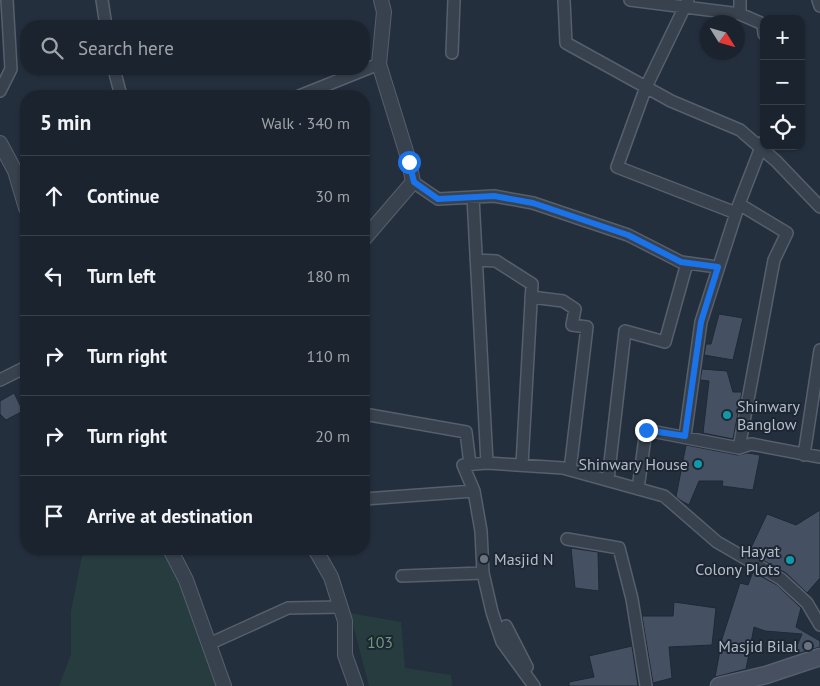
<!DOCTYPE html>
<meta charset="utf-8">
<style>
:root{--surface:#1b232e;--page:#242b36;--text:#f1f3f6;--muted:#a0a4aa;--line:#39404a}
body{margin:0;font-family:"PT Sans",sans-serif;background:var(--page);color:var(--text)}
.controls{position:absolute;right:15px;top:15px;display:grid;overflow:hidden;border-radius:10px;box-shadow:0 1px 4px #0004}
.controls button{width:45px;height:45px;display:grid;place-items:center;padding:0;border:0;border-bottom:1px solid var(--line);background:var(--surface);color:var(--text);font:25px sans-serif}
.compass{position:absolute;left:700px;top:15px;width:45px;height:45px;border-radius:50%;background:var(--surface);box-shadow:0 1px 4px #0004;rotate:127deg}
.stop{position:absolute;width:15px;height:15px;margin:-11px;border:4px solid #1a73e8;border-radius:50%;background:#fff}
.stop.end{background:#1a73e8;border-color:#fff;box-shadow:0 1px 5px #0008}
.list{margin:0;padding:0;list-style:none}
h2{display:flex;justify-content:space-between;align-items:center;height:65px;margin:0;padding:0 20px;font-size:21px}
h2 small{font-size:16px;font-weight:400;color:var(--muted)}
.list li{display:grid;grid-template-columns:32px 1fr auto;gap:15px;align-items:center;box-sizing:border-box;height:80px;padding:0 20px;border-top:1px solid var(--line)}
.list b{display:block;font-size:19px;white-space:nowrap}
.list em{font-size:16px;font-style:normal;color:var(--muted)}
.icon{flex:none;width:28px;height:28px;fill:none;stroke:currentColor;stroke-width:2;stroke-linecap:round;stroke-linejoin:round}
.map{position:relative;flex:none;width:820px;height:686px;overflow:hidden}
.search{position:absolute;background:var(--surface);box-shadow:0 1px 4px #0004;left:20px;top:20px;width:350px;height:55px;display:flex;align-items:center;gap:12px;box-sizing:border-box;padding:0 18px;border-radius:20px;color:var(--muted);font-size:19px}
.panel{position:absolute;background:var(--surface);box-shadow:0 1px 4px #0004;left:20px;top:90px;width:350px;height:465px;border-radius:20px}
.map>svg:first-child{display:block}
.green{fill:#263c3f}
.building{fill:#455162;stroke:#1f2835}
.lines{fill:none;stroke-linecap:round;stroke-linejoin:round}
.minor-casing{stroke:#565f6c;stroke-width:14}
.tertiary-casing{stroke:#565f6c;stroke-width:16}
.secondary-casing{stroke:#565f6c;stroke-width:19}
.minor{stroke:#38414e;stroke-width:11}
.tertiary{stroke:#38414e;stroke-width:14}
.secondary{stroke:#465061;stroke-width:16}
.route{stroke:#1a73e8;stroke-width:6}
.culture-dot{fill:#0f9aa8;stroke:#1d2633;stroke-width:2}
.worship-dot{fill:#6b7280;stroke:#1d2633;stroke-width:2}
.labels{text-anchor:middle;stroke-width:4;stroke-linejoin:round;paint-order:stroke}
.poi-label{font-size:16px;fill:#b4bcc9;stroke:#1d2633;text-anchor:end}
.park-label{font-size:16px;fill:#6b9a76;stroke:#1d2633}
</style>
<div class="map">
<svg width="820" height="686" viewBox="0 0 820 686">
<rect width="100%" height="100%" fill="#242f3e"/>
<path class="green" d="M93,549H164L185,590L219,686H59L71,654V611L82,556Z
M350,613L401,622L405,668L451,675L452,686H369Z"/>
<path class="building" d="M719,314L743,318L733,360L704,355L706,344H711Z
M702,369L727,371L733,392H742L733,439L703,433L709,381L700,380Z
M14,393L23,411L6,420L0,414V401Z
M686,445L738,455L748,453L760,455L753,490L722,486L723,481H699L689,505L680,500L676,497Z
M820,510V578L807,593L786,573L757,557L750,550L767,514L796,525Z
M571,548L598,552L599,591L575,588Z
M753,572L777,585L801,608L796,627L820,641V647L793,655L802,634L765,631L754,627L746,669L715,677L721,645H720L740,583L748,585Z
M674,602L716,608L712,645L669,647L672,678L653,683L642,616H673Z
M632,646L638,686H569V682L594,677L589,656Z"/>
<g class="lines">
<defs>
<path id="minor" d="M102,0L106,26
M564,0L566,43L671,101L740,130L776,161L820,207
M630,0L740,14L763,24L764,34
M688,0L646,87L617,167L736,213
M818,0L820,6
M740,14V0
M452,53L454,0
M114,69L121,96
M0,91L11,69L7,0
M299,96L379,64
M413,182L438,199L494,196L533,203L628,235L681,262L717,267
M473,197L487,463
M739,204L787,233L774,260L739,448
M476,260L496,261L532,284L522,465
M531,297L563,301L575,309L572,325L587,327L570,470
M0,380L26,367
M364,414L466,432L470,464
M685,436L701,322L739,204L763,142
M804,455L820,350
M608,480L625,331L665,342L687,263
M638,489L646,430L739,448L751,444L820,457
M474,491L481,531L483,573L492,612L502,642L534,686
M364,499L474,491L463,465L487,463L563,468L664,496L717,542L781,579L807,603L820,625
M567,539L619,548L632,599L646,686
M402,576L483,573
M506,626L527,667
M209,644L288,608L341,607"/>
<path id="tertiary" d="M0,143L15,171L26,208
M364,239L413,182L409,161L379,64L384,12L381,0
M170,549L186,580L224,686
M315,549L331,577L345,621V655L356,686"/>
<path id="secondary" d="M719,686L766,675L820,657"/>
</defs>
<use href="#minor" class="minor-casing"/>
<use href="#tertiary" class="tertiary-casing"/>
<use href="#secondary" class="secondary-casing"/>
<use href="#minor" class="minor"/>
<use href="#tertiary" class="tertiary"/>
<use href="#secondary" class="secondary"/>
</g>
<g class="lines">
<path class="route" d="M409,162L414,182L438,199L494,196L533,203L628,235L681,262L718,267L701,322L685,436L646,430"/>
</g>
<g class="culture-dot">
<circle cx="727" cy="415" r="5"/>
<circle cx="698" cy="464" r="5"/>
<circle cx="790" cy="560" r="5"/>
</g>
<g class="worship-dot">
<circle cx="484" cy="559" r="5"/>
<circle cx="808" cy="646" r="5"/>
</g>
<g class="labels">
<g class="poi-label">
<text x="737" y="412" text-anchor="start">Shinwary<tspan x="737" dy="18">Banglow</tspan></text>
<text x="688" y="470">Shinwary House</text>
<text x="780" y="557">Hayat<tspan x="780" dy="18">Colony Plots</tspan></text>
<text x="494" y="565" text-anchor="start">Masjid N</text>
<text x="798" y="652">Masjid Bilal</text>
</g>
<g class="park-label">
<text x="380" y="648">103</text>
</g>
</g>
</svg>
<div class="controls">
<button>+</button>
<button>−</button>
<button><svg class="icon" aria-label="locate" viewBox="0 0 24 24"><circle cx="12" cy="12" r="6"/><path d="M12 2v4M12 18v4M2 12h4M18 12h4"/></svg></button>
</div>
<svg class="compass" viewBox="-18 -18 36 36"><path d="M0-13l5 13h-10z" fill="#e53935"/><path d="M0 13l5-13h-10z" fill="#a0a4aa"/></svg>
<div class="stop" style="left:409px;top:162px"></div>
<div class="stop end" style="left:646px;top:430px"></div>
<div class="search"><svg class="icon" aria-label="search" viewBox="0 0 24 24"><circle cx="10" cy="10" r="6"/><path d="M15 15l6 6"/></svg>Search here</div>
<section class="panel">
<h2>5 min<small>Walk · 340 m</small></h2>
<ul class="list">
<li><svg class="icon" aria-label="ahead" viewBox="0 0 24 24"><path d="M12 20V5M6 11l6-6 6 6"/></svg><div><b>Continue</b></div><em>30 m</em></li>
<li><svg class="icon" aria-label="left" viewBox="0 0 24 24"><path d="M17 20v-9H6M10 6l-5 5 5 5"/></svg><div><b>Turn left</b></div><em>180 m</em></li>
<li><svg class="icon" aria-label="right" viewBox="0 0 24 24"><path d="M7 20v-9h11M14 6l5 5-5 5"/></svg><div><b>Turn right</b></div><em>110 m</em></li>
<li><svg class="icon" aria-label="right" viewBox="0 0 24 24"><path d="M7 20v-9h11M14 6l5 5-5 5"/></svg><div><b>Turn right</b></div><em>20 m</em></li>
<li><svg class="icon" aria-label="arrive" viewBox="0 0 24 24"><path d="M6 21V4h12l-3 4 3 4H6"/></svg><div><b>Arrive at destination</b></div></li>
</ul>
</section>
</div>
